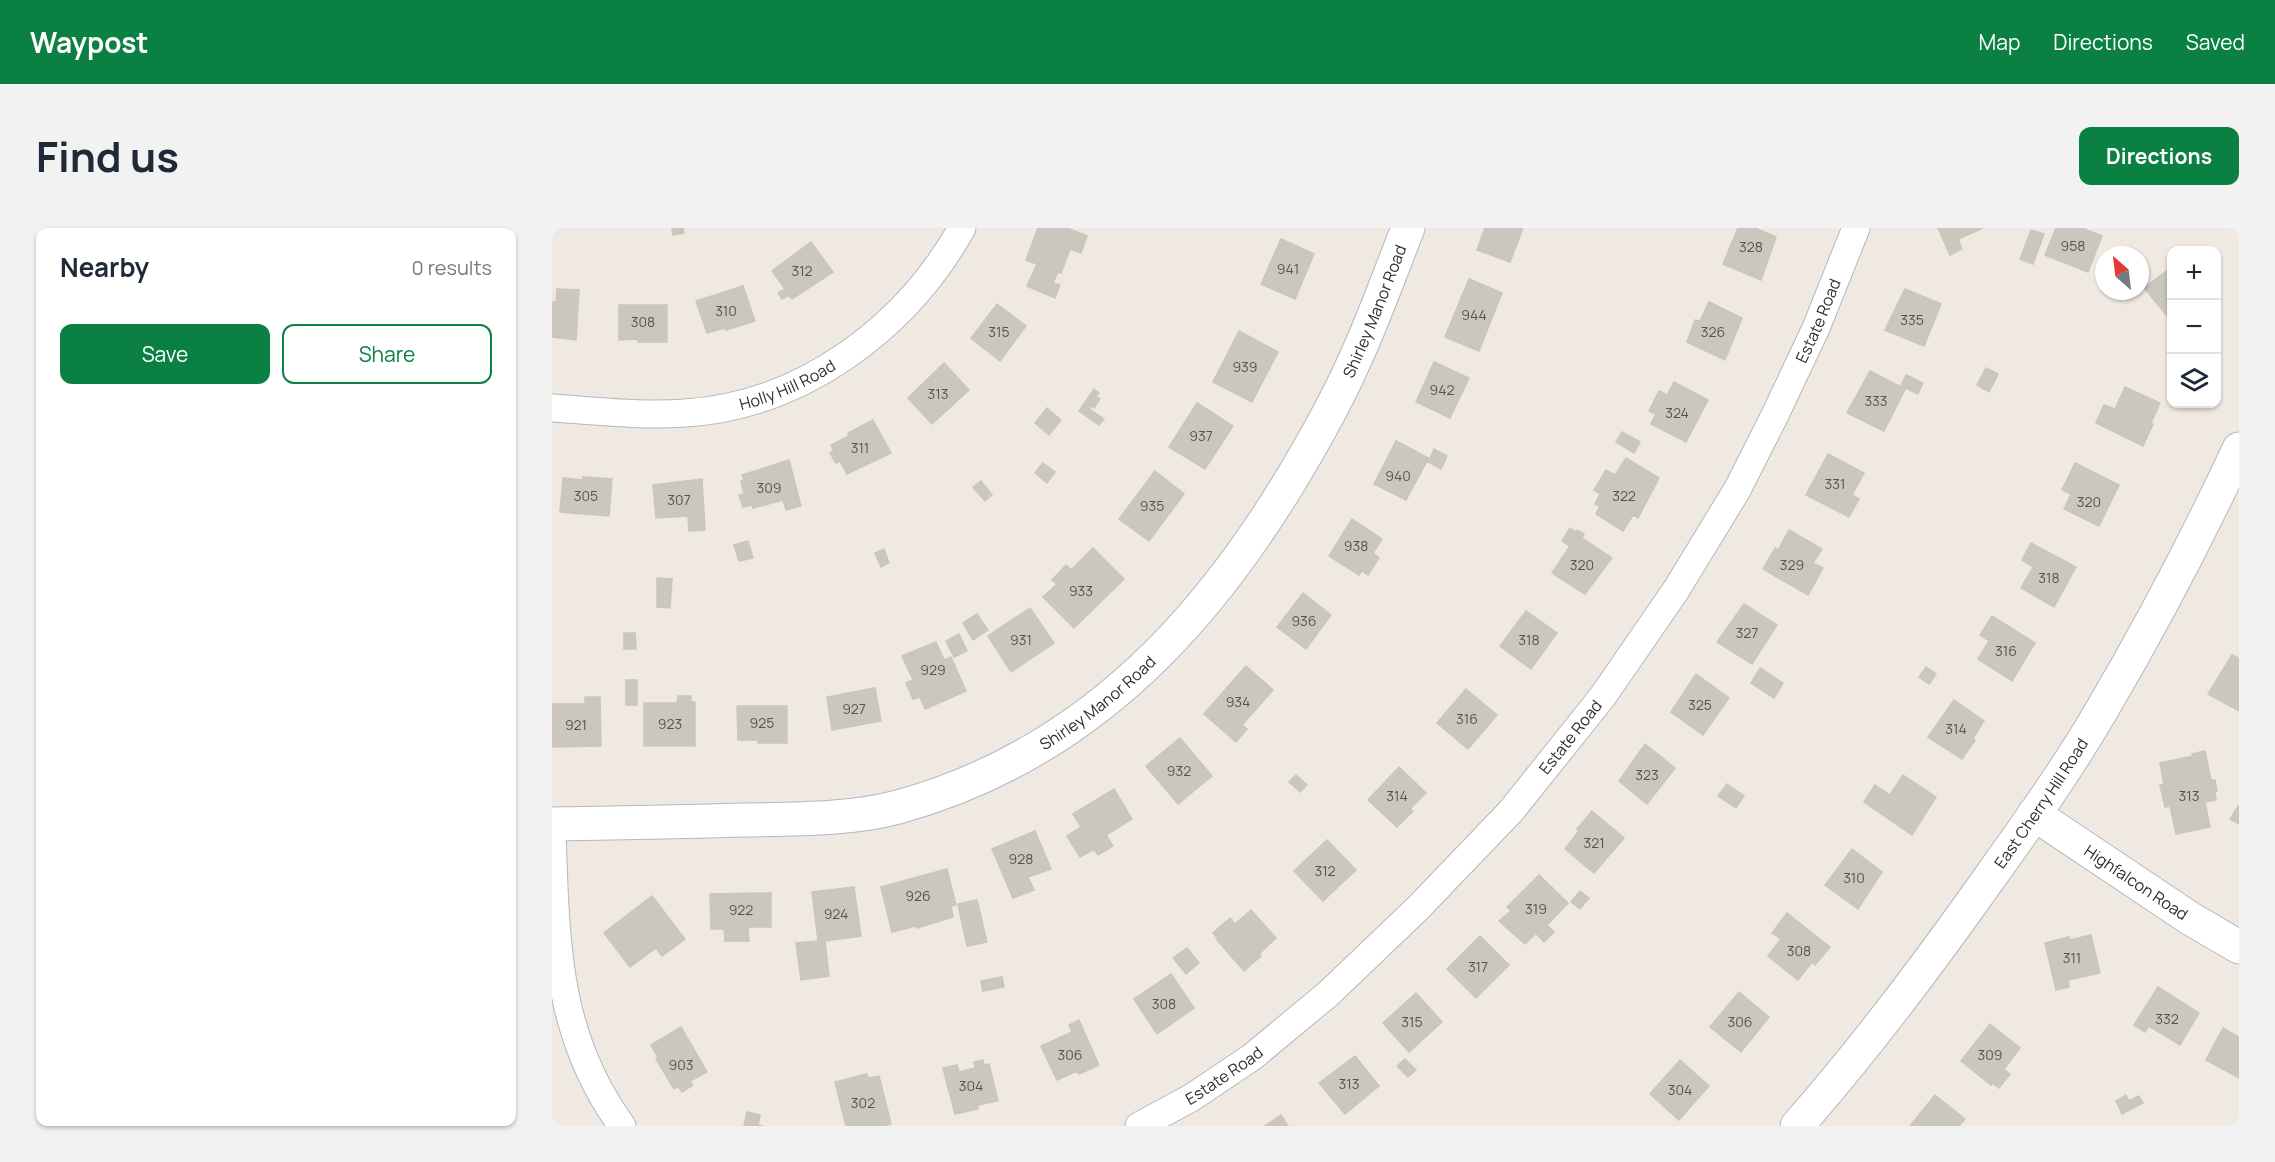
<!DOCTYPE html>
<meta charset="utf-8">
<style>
:root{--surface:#fff;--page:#f2f2f3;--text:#1f2937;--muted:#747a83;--line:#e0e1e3;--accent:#0b8043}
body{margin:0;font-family:Manrope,sans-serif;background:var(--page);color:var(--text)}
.controls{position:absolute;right:18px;top:18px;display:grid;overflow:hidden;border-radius:12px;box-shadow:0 2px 4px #0004}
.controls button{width:54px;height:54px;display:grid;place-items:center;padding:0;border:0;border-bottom:2px solid var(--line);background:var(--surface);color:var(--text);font:30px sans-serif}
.compass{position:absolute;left:1543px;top:18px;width:54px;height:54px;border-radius:50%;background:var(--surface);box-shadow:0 2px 4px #0004;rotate:332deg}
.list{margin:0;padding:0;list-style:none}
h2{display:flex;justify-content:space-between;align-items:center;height:78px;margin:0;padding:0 24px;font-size:26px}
h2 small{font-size:20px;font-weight:400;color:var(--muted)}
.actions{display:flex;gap:12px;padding:18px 24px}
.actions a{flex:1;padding:14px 0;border:2px solid var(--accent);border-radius:12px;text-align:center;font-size:21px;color:var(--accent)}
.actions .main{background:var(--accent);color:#fff}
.icon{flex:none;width:33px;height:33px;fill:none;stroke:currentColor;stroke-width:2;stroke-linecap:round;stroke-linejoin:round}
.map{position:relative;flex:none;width:1687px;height:898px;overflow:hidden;border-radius:12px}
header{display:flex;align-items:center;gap:36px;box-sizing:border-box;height:84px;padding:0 30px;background:var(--accent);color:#fff}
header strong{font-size:28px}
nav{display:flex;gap:33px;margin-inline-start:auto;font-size:21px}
.intro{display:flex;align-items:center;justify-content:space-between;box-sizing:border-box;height:144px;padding:0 36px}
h1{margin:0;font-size:42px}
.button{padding:15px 27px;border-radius:12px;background:var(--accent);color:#fff;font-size:21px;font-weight:700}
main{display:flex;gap:36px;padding:0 36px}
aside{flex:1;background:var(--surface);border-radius:12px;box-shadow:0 2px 4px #0004}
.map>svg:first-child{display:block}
.building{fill:#cbc7bf;stroke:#cbc5ba;stroke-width:1.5}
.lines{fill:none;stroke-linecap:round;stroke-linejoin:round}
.street-casing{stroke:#b4b7c1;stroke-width:29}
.secondary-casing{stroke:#b4b7c1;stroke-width:35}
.street{stroke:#fff;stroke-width:27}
.secondary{stroke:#fff;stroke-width:33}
.labels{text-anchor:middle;stroke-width:5;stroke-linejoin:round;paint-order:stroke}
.number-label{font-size:14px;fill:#555452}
.street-label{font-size:16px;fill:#2e2e2e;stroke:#fff}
</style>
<header>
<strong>Waypost</strong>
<nav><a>Map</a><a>Directions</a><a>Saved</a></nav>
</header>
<div class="intro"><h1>Find us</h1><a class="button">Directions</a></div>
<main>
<aside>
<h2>Nearby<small>0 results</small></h2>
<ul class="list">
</ul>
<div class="actions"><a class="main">Save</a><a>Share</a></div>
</aside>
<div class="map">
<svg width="1687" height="898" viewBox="0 0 1687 898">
<rect width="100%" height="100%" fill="#efe9e1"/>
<path class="building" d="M120,0H131L132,5L121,7Z
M486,0H515L535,8L529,25L518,21L509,45L506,44L501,55L508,57L503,70L475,58L485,36L474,32Z
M933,0H971L958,34L925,22Z
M1186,0H1203L1224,9L1209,52L1171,36Z
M1386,0H1431L1406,11L1410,21L1398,27Z
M1504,0H1530L1550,8L1536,44L1493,27Z
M1479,2L1492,6L1481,36L1468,31Z
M729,11L762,26L743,71L709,56Z
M259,14L281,44L240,71L237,67L230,71L226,65L233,61L220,43Z
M1620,39V94L1592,60Z
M917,51L950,65L927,123L893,109Z
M191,58L203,93L174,102L173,100L155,105L144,73Z
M5,61L27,62L24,112L0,109V74H4Z
M1353,61L1389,76L1372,118L1333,102Z
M1157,74L1190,90L1173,132L1135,114L1143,92L1148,93Z
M445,76L474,98L448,133L419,110Z
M67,77H115V114H86V111L67,112Z
M687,103L726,124L700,174L661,154Z
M882,134L917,150L898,190L864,174Z
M392,135L417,162L380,196L356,170Z
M1434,140L1446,146L1437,164L1425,157Z
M1318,143L1353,161L1332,203L1295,185Z
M1354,147L1371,155L1366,166L1349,158Z
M1122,154L1156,172L1134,214L1099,196L1104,186L1097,183L1107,163L1115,167Z
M1573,159L1608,175L1599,195L1601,196L1591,218L1544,195L1552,177L1563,181Z
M542,161L547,165L544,168L548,171L542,180L539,178L537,181L552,191L547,197L527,183Z
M645,175L681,198L653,241L617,219Z
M495,180L509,192L497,207L483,195Z
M321,192L339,225L295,246L288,233L284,235L278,225L282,223L279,217L297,208L296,205Z
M1070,204L1088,214L1082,225L1064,214Z
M844,213L878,231L882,221L895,228L889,241L875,233L854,272L822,256Z
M1276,226L1312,245L1300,267L1307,271L1297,289L1254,267Z
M1074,230L1107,250L1086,290L1081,287L1071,303L1044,286L1048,278L1043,276L1048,266L1042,262L1054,242L1063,247Z
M237,232L249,278L234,282L231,272L201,280L200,277L191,279L187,267L192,266L189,253H192L190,247Z
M491,235L503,244L495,255L483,245Z
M1523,235L1567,257L1547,298L1512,281L1519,266L1510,262Z
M603,243L632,266L597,313L567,291Z
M31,249L60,251L57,288L8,284L11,250L31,252Z
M150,251L153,302L137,303L136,288L104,290L101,257Z
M429,253L440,267L433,273L421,259Z
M800,291L830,311L821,325L827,330L816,347L810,343L807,347L777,328Z
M1018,300L1024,304L1025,302L1032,306L1030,310L1060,330L1033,366L1000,345L1018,318L1010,313Z
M1237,302L1270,321L1261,335L1271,340L1256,367L1211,341L1223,320L1226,322Z
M196,313L201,330L187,333L182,317Z
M1479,315L1524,339L1502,379L1469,360L1481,339L1470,332Z
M541,320L572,351L522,400L491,369L505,356L500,352L514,337L519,342Z
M332,321L337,335L329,339L323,325Z
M105,350L120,351L118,380L105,379Z
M751,365L779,387L754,421L725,399Z
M1192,376L1225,397L1200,436L1165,414Z
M478,380L502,415L459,444L436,408Z
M974,383L1005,405L979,441L948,418Z
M425,386L436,402L421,412L411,395Z
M1440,388L1483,415L1460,453L1426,431L1437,413L1428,407Z
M72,405H83L84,421H72Z
M407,406L415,423L402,429L394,413Z
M384,414L392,432L399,429L414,463L373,481L368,469L361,471L354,455L361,452L350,428Z
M1680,427L1687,430V483L1656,466Z
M694,438L721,462L690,497L695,501L684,514L652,486Z
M1374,439L1384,446L1377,456L1367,449Z
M1208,440L1231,455L1222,470L1199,455Z
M1144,446L1177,470L1151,507L1119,484Z
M74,452H85V477H74Z
M323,460L329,493L280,502L275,469Z
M914,461L945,487L916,521L885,495Z
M126,468H139V474H143V518H92V475H125Z
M33,469H48L49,518L0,519V476H33Z
M1402,472L1432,493L1421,510L1423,512L1410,531L1376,509Z
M185,478H235V515H206V512H186Z
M628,510L660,548L626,576L594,538Z
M1093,516L1123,540L1095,576L1067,553Z
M1653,523L1659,552H1663L1665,563L1663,564L1664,572L1653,574L1658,599L1624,606L1618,578L1613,579L1608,557L1612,556L1608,535L1641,528L1640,526Z
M847,539L874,565L858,581L861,583L845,599L816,572Z
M744,547L755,557L748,564L737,554Z
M1351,547L1384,569L1360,607L1312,574L1323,557L1338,567Z
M1175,556L1192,568L1184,580L1166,568Z
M562,561L580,591L554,607L561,618L546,627L542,621L528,629L515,608L529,599L521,586Z
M1687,577V596L1678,591Z
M1040,583L1072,610L1042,645L1013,621L1027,603L1025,601Z
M483,603L499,641L476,649L482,662L461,670L440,621Z
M775,612L804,642L771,673L742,643Z
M1300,621L1330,644L1306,681L1273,657Z
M395,641L404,677L399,678L401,689L365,700L364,698L340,704L329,659Z
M987,647L1016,675L995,697L1002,704L992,714L984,705L973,716L947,693L959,683L955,679Z
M302,659L309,708L273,713L277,748L249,752L244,715L266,713L260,664Z
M1028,663L1037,670L1028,681L1019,674Z
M219,665V699H196L197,713H173L172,701H159L158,666Z
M100,668L133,711L110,728L104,720L78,739L52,705Z
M425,672L435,714L415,718L406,676Z
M699,682L724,710L707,726L709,728L692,743L665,712L666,711L661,705L678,690L683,696Z
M1235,685L1278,719L1263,737L1260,734L1246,752L1216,728L1229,711L1220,705Z
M1539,707L1548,745L1516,752L1517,759L1504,762L1493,715L1517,709L1518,712Z
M928,708L957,737L924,770L895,741Z
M635,720L647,735L634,746L621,730Z
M619,746L642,780L605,806L582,771Z
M450,749L452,759L431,763L429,753Z
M1606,759L1647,785L1628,817L1597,798L1593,804L1582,797Z
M1187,764L1217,789L1189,824L1158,799Z
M864,765L890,794L857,824L831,795Z
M527,792L547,837L527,846L525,843L505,852L489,818L520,804L517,797Z
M1438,796L1468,820L1452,841L1458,846L1447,860L1440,855L1439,857L1409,833Z
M129,799L155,844L138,853L141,857L130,864L126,858L122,861L104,831L106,830L99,817Z
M1671,800L1687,809V850L1654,832Z
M803,828L827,858L793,886L767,855Z
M853,831L864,842L856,849L845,838Z
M431,832L432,837L437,836L446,873L426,877V881L403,886L391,840L405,837L407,844L423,840L422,834Z
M1128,832L1157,858L1127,892L1098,866Z
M315,846L316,850L327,848L339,896L330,898H294L283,854Z
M1383,867L1413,891L1407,898H1358Z
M1574,867L1577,873L1587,868L1591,875L1570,886L1564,873Z
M195,884L208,887L206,897L211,898H192Z
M729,887L736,898H713Z"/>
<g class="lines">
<defs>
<g id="street">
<path id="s1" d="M0,180C44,183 89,188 133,185C250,178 354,100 410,0"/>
<path d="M0,604C4,712 3,806 70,898"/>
<path id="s2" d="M587,898L639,870L700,829L776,766L866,680L959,583L1051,468L1124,362L1185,262L1223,187L1264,100L1304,0"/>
</g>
<g id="secondary">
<path id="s3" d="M1482,586L1639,691L1687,719"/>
<path id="s4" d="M0,596C64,595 127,594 191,592C240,591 298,592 346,579C554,522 682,364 779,181C810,123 832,61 856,0"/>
<path id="s5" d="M1245,898C1310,824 1369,746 1426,666C1468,607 1511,548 1548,485C1598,400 1645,311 1687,221"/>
</g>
</defs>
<use href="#street" class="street-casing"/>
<use href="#secondary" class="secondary-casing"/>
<use href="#street" class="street"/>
<use href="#secondary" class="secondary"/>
</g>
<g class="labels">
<g class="number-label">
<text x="1521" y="23">958</text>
<text x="1199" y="24">328</text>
<text x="736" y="46">941</text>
<text x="250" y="48">312</text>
<text x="174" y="88">310</text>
<text x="922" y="92">944</text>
<text x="1360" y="97">335</text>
<text x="91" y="99">308</text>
<text x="447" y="109">315</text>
<text x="1161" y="109">326</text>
<text x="693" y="144">939</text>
<text x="890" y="167">942</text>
<text x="386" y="171">313</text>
<text x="1324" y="178">333</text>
<text x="1125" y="190">324</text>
<text x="649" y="213">937</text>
<text x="308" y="225">311</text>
<text x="846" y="253">940</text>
<text x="1283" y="261">331</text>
<text x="217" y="265">309</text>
<text x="34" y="273">305</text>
<text x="1072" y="273">322</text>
<text x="127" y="277">307</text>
<text x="1537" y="279">320</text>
<text x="600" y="283">935</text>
<text x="804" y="323">938</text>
<text x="1030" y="342">320</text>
<text x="1240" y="342">329</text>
<text x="1497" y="355">318</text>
<text x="529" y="368">933</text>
<text x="752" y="398">936</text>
<text x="1195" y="410">327</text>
<text x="469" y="417">931</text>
<text x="977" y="417">318</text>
<text x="1454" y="428">316</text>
<text x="381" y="447">929</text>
<text x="686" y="479">934</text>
<text x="1148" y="482">325</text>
<text x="302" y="486">927</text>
<text x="915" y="496">316</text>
<text x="210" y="500">925</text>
<text x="118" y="501">923</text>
<text x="24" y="502">921</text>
<text x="1404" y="506">314</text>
<text x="627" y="548">932</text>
<text x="1095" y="552">323</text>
<text x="845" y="573">314</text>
<text x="1637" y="573">313</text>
<text x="1042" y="620">321</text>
<text x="469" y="636">928</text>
<text x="773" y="648">312</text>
<text x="1302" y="655">310</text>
<text x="366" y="673">926</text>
<text x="984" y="686">319</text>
<text x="189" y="687">922</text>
<text x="284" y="691">924</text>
<text x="1247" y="728">308</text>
<text x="1520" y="735">311</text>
<text x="926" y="744">317</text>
<text x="612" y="781">308</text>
<text x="1615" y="796">332</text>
<text x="860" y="799">315</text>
<text x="1188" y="799">306</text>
<text x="518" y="832">306</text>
<text x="1438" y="832">309</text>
<text x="129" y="842">903</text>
<text x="797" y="861">313</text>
<text x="419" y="863">304</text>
<text x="1128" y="867">304</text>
<text x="311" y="880">302</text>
</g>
<g class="street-label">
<text dy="6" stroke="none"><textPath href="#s4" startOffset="1060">Shirley Manor Road</textPath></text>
<text dy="6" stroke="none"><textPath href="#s2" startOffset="1071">Estate Road</textPath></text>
<text dy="6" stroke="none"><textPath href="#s1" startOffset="240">Holly Hill Road</textPath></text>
<text dy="6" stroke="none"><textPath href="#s4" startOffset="574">Shirley Manor Road</textPath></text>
<text dy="6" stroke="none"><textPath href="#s2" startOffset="585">Estate Road</textPath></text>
<text dy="6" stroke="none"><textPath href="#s5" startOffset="405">East Cherry Hill Road</textPath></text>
<text dy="6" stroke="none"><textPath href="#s3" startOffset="123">Highfalcon Road</textPath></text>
<text dy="6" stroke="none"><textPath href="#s2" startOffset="99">Estate Road</textPath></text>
</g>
</g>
</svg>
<div class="controls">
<button>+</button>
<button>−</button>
<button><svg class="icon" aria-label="layers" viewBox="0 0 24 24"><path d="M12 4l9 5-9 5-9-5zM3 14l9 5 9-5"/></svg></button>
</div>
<svg class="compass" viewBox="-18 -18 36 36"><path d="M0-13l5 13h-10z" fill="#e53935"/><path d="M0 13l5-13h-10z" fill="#747a83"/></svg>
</div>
</main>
